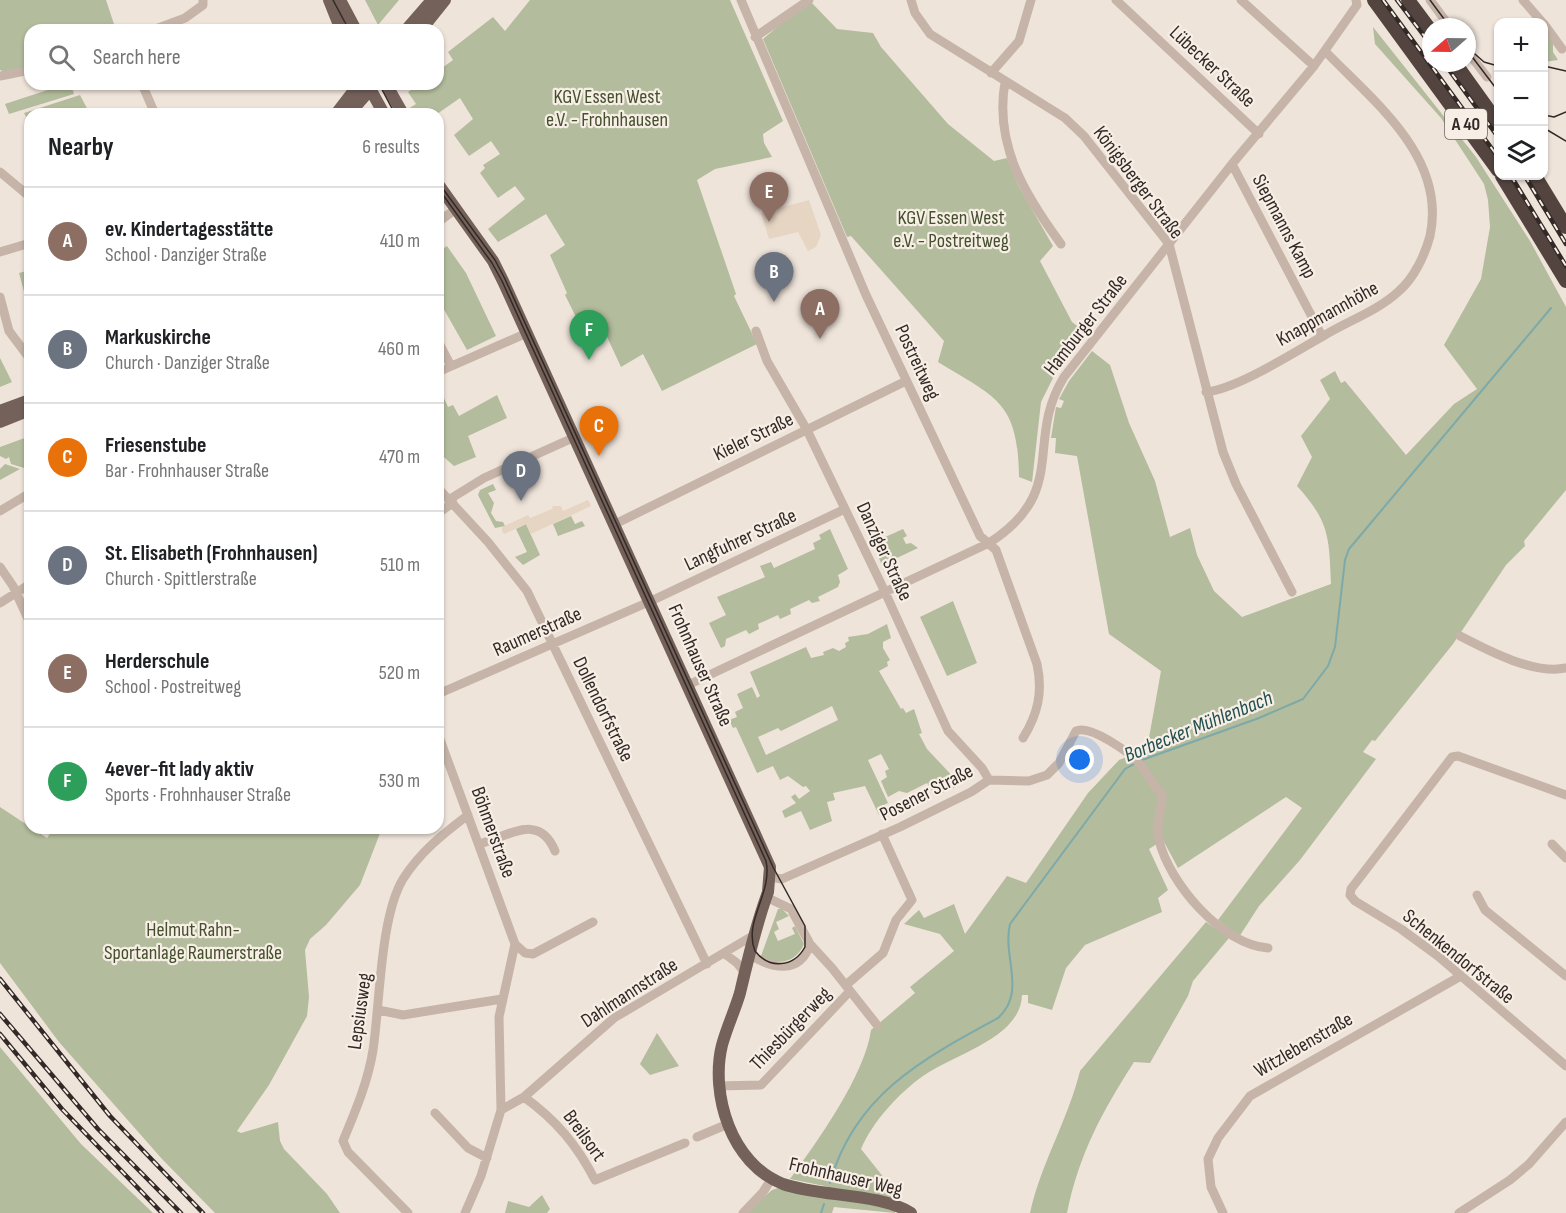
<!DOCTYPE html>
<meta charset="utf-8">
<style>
:root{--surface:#fff;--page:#f2f2f2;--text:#202124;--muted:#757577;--line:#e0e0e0;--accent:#214f50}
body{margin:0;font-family:"Sofia Sans Condensed",sans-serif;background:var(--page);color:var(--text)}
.controls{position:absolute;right:18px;top:18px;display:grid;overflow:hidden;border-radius:12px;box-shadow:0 2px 4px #0004}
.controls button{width:54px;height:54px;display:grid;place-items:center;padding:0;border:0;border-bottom:2px solid var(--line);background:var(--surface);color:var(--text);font:30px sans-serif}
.compass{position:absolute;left:1422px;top:18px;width:54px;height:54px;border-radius:50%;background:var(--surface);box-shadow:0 2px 4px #0004;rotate:250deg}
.you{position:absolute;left:1080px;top:760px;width:21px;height:21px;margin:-15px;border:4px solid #fff;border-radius:50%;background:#1a73e8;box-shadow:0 0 0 9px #1a73e833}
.badge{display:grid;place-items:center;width:39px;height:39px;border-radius:50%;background:var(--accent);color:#fff;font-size:20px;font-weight:700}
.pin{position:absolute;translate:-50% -50px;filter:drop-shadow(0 2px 3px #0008)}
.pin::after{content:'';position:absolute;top:32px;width:21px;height:18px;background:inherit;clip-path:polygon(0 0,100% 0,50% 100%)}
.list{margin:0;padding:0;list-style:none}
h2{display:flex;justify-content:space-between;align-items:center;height:78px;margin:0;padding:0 24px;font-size:26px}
h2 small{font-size:20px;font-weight:400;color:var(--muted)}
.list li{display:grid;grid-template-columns:39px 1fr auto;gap:18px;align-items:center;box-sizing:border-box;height:108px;padding:0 24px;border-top:2px solid var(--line)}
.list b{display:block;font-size:22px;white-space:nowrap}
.list p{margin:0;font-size:20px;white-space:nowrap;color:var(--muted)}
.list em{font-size:20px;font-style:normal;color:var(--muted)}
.icon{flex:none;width:33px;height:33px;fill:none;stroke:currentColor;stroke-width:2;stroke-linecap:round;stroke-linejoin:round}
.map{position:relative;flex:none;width:1566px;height:1213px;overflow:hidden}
.search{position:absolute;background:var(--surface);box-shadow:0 2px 4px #0004;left:24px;top:24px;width:420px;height:66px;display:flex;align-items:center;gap:15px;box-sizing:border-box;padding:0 21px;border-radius:18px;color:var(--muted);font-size:22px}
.panel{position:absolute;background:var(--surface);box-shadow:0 2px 4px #0004;left:24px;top:108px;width:420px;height:726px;border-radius:18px}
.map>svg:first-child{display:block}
.green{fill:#b3bc9c;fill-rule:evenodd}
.plaza{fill:#e6d5c3}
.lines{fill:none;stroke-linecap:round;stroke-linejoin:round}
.stream{stroke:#7ca9a9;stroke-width:2}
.minor{stroke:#c6b4a8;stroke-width:9}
.major{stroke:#74615a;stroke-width:12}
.highway{stroke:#53443f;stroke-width:14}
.tram{stroke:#332a27;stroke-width:1.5}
.rail-casing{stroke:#332a27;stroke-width:4.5}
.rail{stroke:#f7efe6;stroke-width:2;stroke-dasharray:7;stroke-linecap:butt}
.labels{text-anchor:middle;stroke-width:4.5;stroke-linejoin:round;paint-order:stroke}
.shield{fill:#f7efe6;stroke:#6e6560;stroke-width:1.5}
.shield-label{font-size:18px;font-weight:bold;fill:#332a27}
.street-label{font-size:20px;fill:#332a27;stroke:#f7efe6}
.park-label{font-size:20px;fill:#444f2d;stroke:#f7efe6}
.water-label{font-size:21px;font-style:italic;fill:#214f50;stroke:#f7efe6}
</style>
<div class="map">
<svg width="1566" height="1213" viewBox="0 0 1566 1213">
<rect width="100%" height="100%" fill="#efe4da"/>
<path class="green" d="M0,0H106L116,30H30V67L5,72L0,70Z
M365,0H399L378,25Z
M530,0H730L783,121L763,134L764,143L772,157L715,169L697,180L736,294L734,296L757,344L662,391L643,354L621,367L595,311L578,321L565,295L567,293L550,255L565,245L546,214L498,242L488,229L525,199L515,186L498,198L480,173L485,168L483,165L500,154L491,141L469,156L454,135L473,119L460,98L437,114H412L408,109L416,104L408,92L420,84H438V71L453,60L448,52L493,17L505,31Z
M812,3L837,29L873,33L881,47L948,124L994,161L1007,158L1018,185L1053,246L1040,261L1072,322L1086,333L1055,374L1041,402L1032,482L1019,477C1018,402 997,398 938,362L944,341L851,236L847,237L763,39L796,11Z
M1373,27L1476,157L1530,241L1566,307V490L1524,541L1525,546L1506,565L1453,644L1375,741L1372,740L1363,752L1376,759L1300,860L1259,906L1239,937L1218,920L1302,808L1286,797L1178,868L1163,840L1149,849L1168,890L1158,898L1162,912L1085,945L1066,968L1052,1010L1028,1003V995H1022C1021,1038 954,1054 923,1076C899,1093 873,1121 861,1149L900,1198L899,1201L790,1179C817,1142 865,1075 871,1030L915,993L910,987L954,951L940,934L904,924L919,910L924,918L954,904L965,934L1007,876L1026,883L1088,793L1119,760L1147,749L1161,671L1109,634L1077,456L1055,453L1056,438H1051L1056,407L1061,408L1064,401L1059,399L1069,381L1092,351L1110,365L1129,423L1155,481L1170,537L1190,528L1197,555L1214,591L1242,617L1331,584C1329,538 1330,522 1297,486L1312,457L1301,436L1330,399L1320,380L1335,371L1341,383L1345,381L1406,455L1454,404L1477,389L1444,345L1481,279L1490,227L1488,200L1484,184L1441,118L1375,44Z
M1544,29L1553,42V52L1558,60L1544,62Z
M66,84H71L74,94L9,114L5,104Z
M80,95L90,114H30V124L24,113Z
M447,246L466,273L496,336L467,350L438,299V252Z
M30,270V314L19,273Z
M0,358L12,382L0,387Z
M497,395L507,418L468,436L476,457L454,466L438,452V400L444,398L448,407L453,405L459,416Z
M30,436V465L24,468L11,464L9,457L6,459L0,456V447Z
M5,464L20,469L0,480V469Z
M493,484L496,490L488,493L494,503L491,513L496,521L503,522L505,526L495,528L478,495L480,490Z
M571,516L575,524L582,521L585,526L558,536L553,524Z
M526,524L540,555L523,565L515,557L527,552L516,529Z
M830,529L848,569L838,575L840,582L838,587L818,597L820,601L812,603L809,600L790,609L791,614L780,619L778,615L758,624L759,629L749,634L746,630L726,639L725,646L721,648L709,623L726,615L717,597L765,577L760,566L771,562L774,568L815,549L813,543L821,539L819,535Z
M903,529L907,536L903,538L906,544L911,543L918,548L882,565L872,543Z
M953,601L977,663L947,676L920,617Z
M887,624L891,638L883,642V648L890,660L887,662L888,666L879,671L901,709L903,708L906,713L914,709L922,733L919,734L927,749L957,781L955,783L958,786L935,796L927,783L907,793L899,791L888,797L881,781L887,777L885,771L889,769L881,754L868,760L888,803L879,807L882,813L879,815L865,786L833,793L835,800L827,802L832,821L810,830L801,811L785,818L782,811L796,803L791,797L795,794L799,799L810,791L806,786L803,787L788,776L780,780L773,766L757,773L736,727L733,728L729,720L737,717L735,712L743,708L737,694L752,687L757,698L760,696L750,672L806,647L811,658L824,655L823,652L833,648L839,651L846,647L845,643L849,641L848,637L868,634ZM832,706L838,720L766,755L758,737L778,728L781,731Z
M0,807L47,838L54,828H382L360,885L326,925L310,939L305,950L309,997L307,1016L269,1085L237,1131L241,1133L278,1122L280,1141L284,1149L327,1194L340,1213H215L162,1159L59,1042L0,963Z
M778,909H782L789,916L776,922L779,929L774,932L778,941L795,934L792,928L795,926L804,944C796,963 778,966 761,956Z
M1206,922L1229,938L1193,981L1188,996L1150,1063L1134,1062C1102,1112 1079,1154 1067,1213H1030C1041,1163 1068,1120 1080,1071Z
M657,1033L679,1066L650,1075L640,1064Z
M0,1047L81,1144L153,1213H0Z
M778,1188L896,1209L895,1213L834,1207L832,1213H746L772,1190Z
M542,1195L550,1209L547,1213H505L508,1201L529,1207Z"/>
<path class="plaza" d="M809,200L821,235L816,247L808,251L798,232L769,239L761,213Z
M588,500L591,506L531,534L526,524L504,534L502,531V527L528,515L530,518L552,509L553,506H561L563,511Z"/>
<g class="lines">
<path class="stream" d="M1142,760L1259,718L1303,699L1328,666L1335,647L1345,560L1349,549L1551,308
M830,1183C854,1095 924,1058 998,1018C1027,992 1002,957 1010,924L1125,769L1134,764
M821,1213L824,1204"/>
<path class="minor" d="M741,0L866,295L980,536L996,550L1037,664C1043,692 1038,714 1023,738
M911,0L915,13L930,34L1065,118L1084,136L1169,244L1223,452L1236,484L1292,592
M1116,0L1259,134
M1241,0L1314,66
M1430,0L1450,27
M1523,0L1542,22
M1544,24L1562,49
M153,30L185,18L203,5V0
M755,37L809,0
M1467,51L1487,77
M991,73L1019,41L1031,0
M0,76L30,70
M1005,82C994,145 1025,195 1061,244
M142,84L155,114
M1232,164L1322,336
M0,172L30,197
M438,222L456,209
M0,252L30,243
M0,297L9,331L30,359
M756,331L767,361L807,430L885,592L948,731L982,768L989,780
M438,341L451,366
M438,372L527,333
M1206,392C1238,389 1296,351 1325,335C1348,321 1379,310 1399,291C1414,278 1425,255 1430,236C1447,157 1374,102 1325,51
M438,488L488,542L527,591L707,964
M450,499L484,478L575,437
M0,511L30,493
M438,513L453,503
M615,524L906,381
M0,567L13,586L30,623
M0,603L30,584
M1460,636C1487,650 1534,675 1566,668
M688,685L989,543C1070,491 1024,442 1064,377L1232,164L1314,66L1357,5L1356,0
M438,694L651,601L845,509
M438,734L515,944L499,1017L501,1110L481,1176L465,1213
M1566,795L1458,756L1452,757L1351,889L1350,895L1355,901L1401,929L1438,956L1566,1066
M479,844C509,836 539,812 555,851
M1552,844L1566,858
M770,877L782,879L900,827L971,792L989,780L1029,781L1047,775L1059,763L1076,731C1090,724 1130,753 1140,764C1149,775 1152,785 1162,794C1162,809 1155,824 1159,840C1169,883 1222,945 1268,948
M1477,895L1485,910L1566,976
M766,897L791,909L810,944L832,968L877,1025
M515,944L525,953L533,954L593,922
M725,954L737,963L745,973
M749,954C770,968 800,976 810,944
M846,985L883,953L896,920L912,900L882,834
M378,1010L403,1015L502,999
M719,1086L761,1085L850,991
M524,1097C556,1120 577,1145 595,1180L685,1143
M501,1110L524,1097L614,1018L754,935
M435,1113L468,1148L487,1158
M697,1137L728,1124
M408,1213L348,1152L343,1141C355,1112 368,1082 373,1050C380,1004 380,917 403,879C420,852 443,834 468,815
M743,1213L763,1192L772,1178
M1223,1213L1211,1187L1208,1159L1218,1138L1250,1096L1459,977
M1459,1213L1510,1180L1529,1164L1566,1122"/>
<path class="major" d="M329,0L341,30
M340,0L356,30
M406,30L432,0
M421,30L445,0
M386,84L403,114
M368,85L384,114
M336,114L359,84
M349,114L375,84
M438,184L493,261L503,281L770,867L768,892C756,925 748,959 740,993C735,1010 727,1027 722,1045C710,1094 731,1164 783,1184C820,1197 881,1193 911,1213
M0,411L30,400
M0,422L30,410"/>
<path class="highway" d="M1374,0L1498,170
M1408,0L1431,31
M1455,63L1498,123
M1502,176L1566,281
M1535,176L1566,227"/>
<path class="tram" d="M333,0L349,30
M1430,0L1450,27
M1467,50L1498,91
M1475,54L1484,62L1498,66
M1544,66L1566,71
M379,84L395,114
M1544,115L1554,117L1566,112
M1544,128L1566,141
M438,182L495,260L505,279L773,867L805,926V947C794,967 770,970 755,951C743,921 773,893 766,861L502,281L492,263L438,188"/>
<defs>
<path id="rail" d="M1383,0L1498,157
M1397,0L1431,45
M1444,63L1498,137
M1511,176L1566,266
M1525,176L1566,244
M0,979L110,1116L203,1213
M0,1014L98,1129L181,1213
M0,1034L62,1109L162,1213"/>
</defs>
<use href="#rail" class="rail-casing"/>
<use href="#rail" class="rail"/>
</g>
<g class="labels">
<rect class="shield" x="1445" y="109" width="42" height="30" rx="4.5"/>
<g class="shield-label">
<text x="1466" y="130">A 40</text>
</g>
<g class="street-label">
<text transform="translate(1213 66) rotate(43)" y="7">Lübecker Straße</text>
<text transform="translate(1139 182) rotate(53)" y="7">Königsberger Straße</text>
<text transform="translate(1285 226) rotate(62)" y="7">Siepmanns Kamp</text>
<text transform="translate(1327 313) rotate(-29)" y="7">Knappmannhöhe</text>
<text transform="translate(1085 324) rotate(-52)" y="7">Hamburger Straße</text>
<text transform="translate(918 362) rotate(65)" y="7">Postreitweg</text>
<text transform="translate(753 436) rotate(-26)" y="7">Kieler Straße</text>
<text transform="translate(740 539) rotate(-25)" y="7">Langfuhrer Straße</text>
<text transform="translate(885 551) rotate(65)" y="7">Danziger Straße</text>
<text transform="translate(537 631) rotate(-24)" y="7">Raumerstraße</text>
<text transform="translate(701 665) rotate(66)" y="7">Frohnhauser Straße</text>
<text transform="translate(604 709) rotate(64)" y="7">Dollendorfstraße</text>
<text transform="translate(926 792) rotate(-27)" y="7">Posener Straße</text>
<text transform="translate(494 832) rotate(70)" y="7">Böhmerstraße</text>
<text transform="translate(1459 956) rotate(39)" y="7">Schenkendorfstraße</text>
<text transform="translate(629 992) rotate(-33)" y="7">Dahlmannstraße</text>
<text transform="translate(359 1011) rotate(-82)" y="7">Lepsiusweg</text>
<text transform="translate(790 1028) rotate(-46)" y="7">Thiesbürgerweg</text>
<text transform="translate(1303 1044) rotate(-30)" y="7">Witzlebenstraße</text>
<text transform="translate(585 1135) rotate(54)" y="7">Breilsort</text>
<text transform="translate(846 1176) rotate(13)" y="7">Frohnhauser Weg</text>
</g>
<g class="park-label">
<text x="607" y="103">KGV Essen West<tspan x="607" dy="23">e.V. - Frohnhausen</tspan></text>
<text x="951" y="224">KGV Essen West<tspan x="951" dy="23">e.V. - Postreitweg</tspan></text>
<text x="193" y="936">Helmut Rahn-<tspan x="193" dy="23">Sportanlage Raumerstraße</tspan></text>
</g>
<g class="water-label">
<text transform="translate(1198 726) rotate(-22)" y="7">Borbecker Mühlenbach</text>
</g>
</g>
</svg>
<div class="controls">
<button>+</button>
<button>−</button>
<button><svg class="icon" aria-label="layers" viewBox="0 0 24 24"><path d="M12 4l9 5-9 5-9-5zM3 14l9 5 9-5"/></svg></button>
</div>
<svg class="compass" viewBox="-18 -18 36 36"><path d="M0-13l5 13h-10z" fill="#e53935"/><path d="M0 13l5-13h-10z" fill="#757577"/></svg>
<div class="you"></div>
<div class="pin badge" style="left:820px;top:339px;background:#8d6e63">A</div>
<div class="pin badge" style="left:774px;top:302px;background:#6b7280">B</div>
<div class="pin badge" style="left:599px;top:456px;background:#e8710a">C</div>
<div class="pin badge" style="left:521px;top:501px;background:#6b7280">D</div>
<div class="pin badge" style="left:769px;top:222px;background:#8d6e63">E</div>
<div class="pin badge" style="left:589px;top:360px;background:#2e9e5b">F</div>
<div class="search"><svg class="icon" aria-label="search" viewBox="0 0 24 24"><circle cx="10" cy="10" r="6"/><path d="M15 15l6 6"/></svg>Search here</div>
<section class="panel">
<h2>Nearby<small>6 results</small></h2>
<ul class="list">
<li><span class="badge" style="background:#8d6e63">A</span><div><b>ev. Kindertagesstätte</b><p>School · Danziger Straße</p></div><em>410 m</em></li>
<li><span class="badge" style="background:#6b7280">B</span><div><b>Markuskirche</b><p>Church · Danziger Straße</p></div><em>460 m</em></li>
<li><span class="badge" style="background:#e8710a">C</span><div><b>Friesenstube</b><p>Bar · Frohnhauser Straße</p></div><em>470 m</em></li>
<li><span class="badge" style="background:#6b7280">D</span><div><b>St. Elisabeth (Frohnhausen)</b><p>Church · Spittlerstraße</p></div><em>510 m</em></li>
<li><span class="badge" style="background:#8d6e63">E</span><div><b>Herderschule</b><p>School · Postreitweg</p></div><em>520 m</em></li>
<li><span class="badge" style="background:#2e9e5b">F</span><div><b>4ever-fit lady aktiv</b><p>Sports · Frohnhauser Straße</p></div><em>530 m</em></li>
</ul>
</section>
</div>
